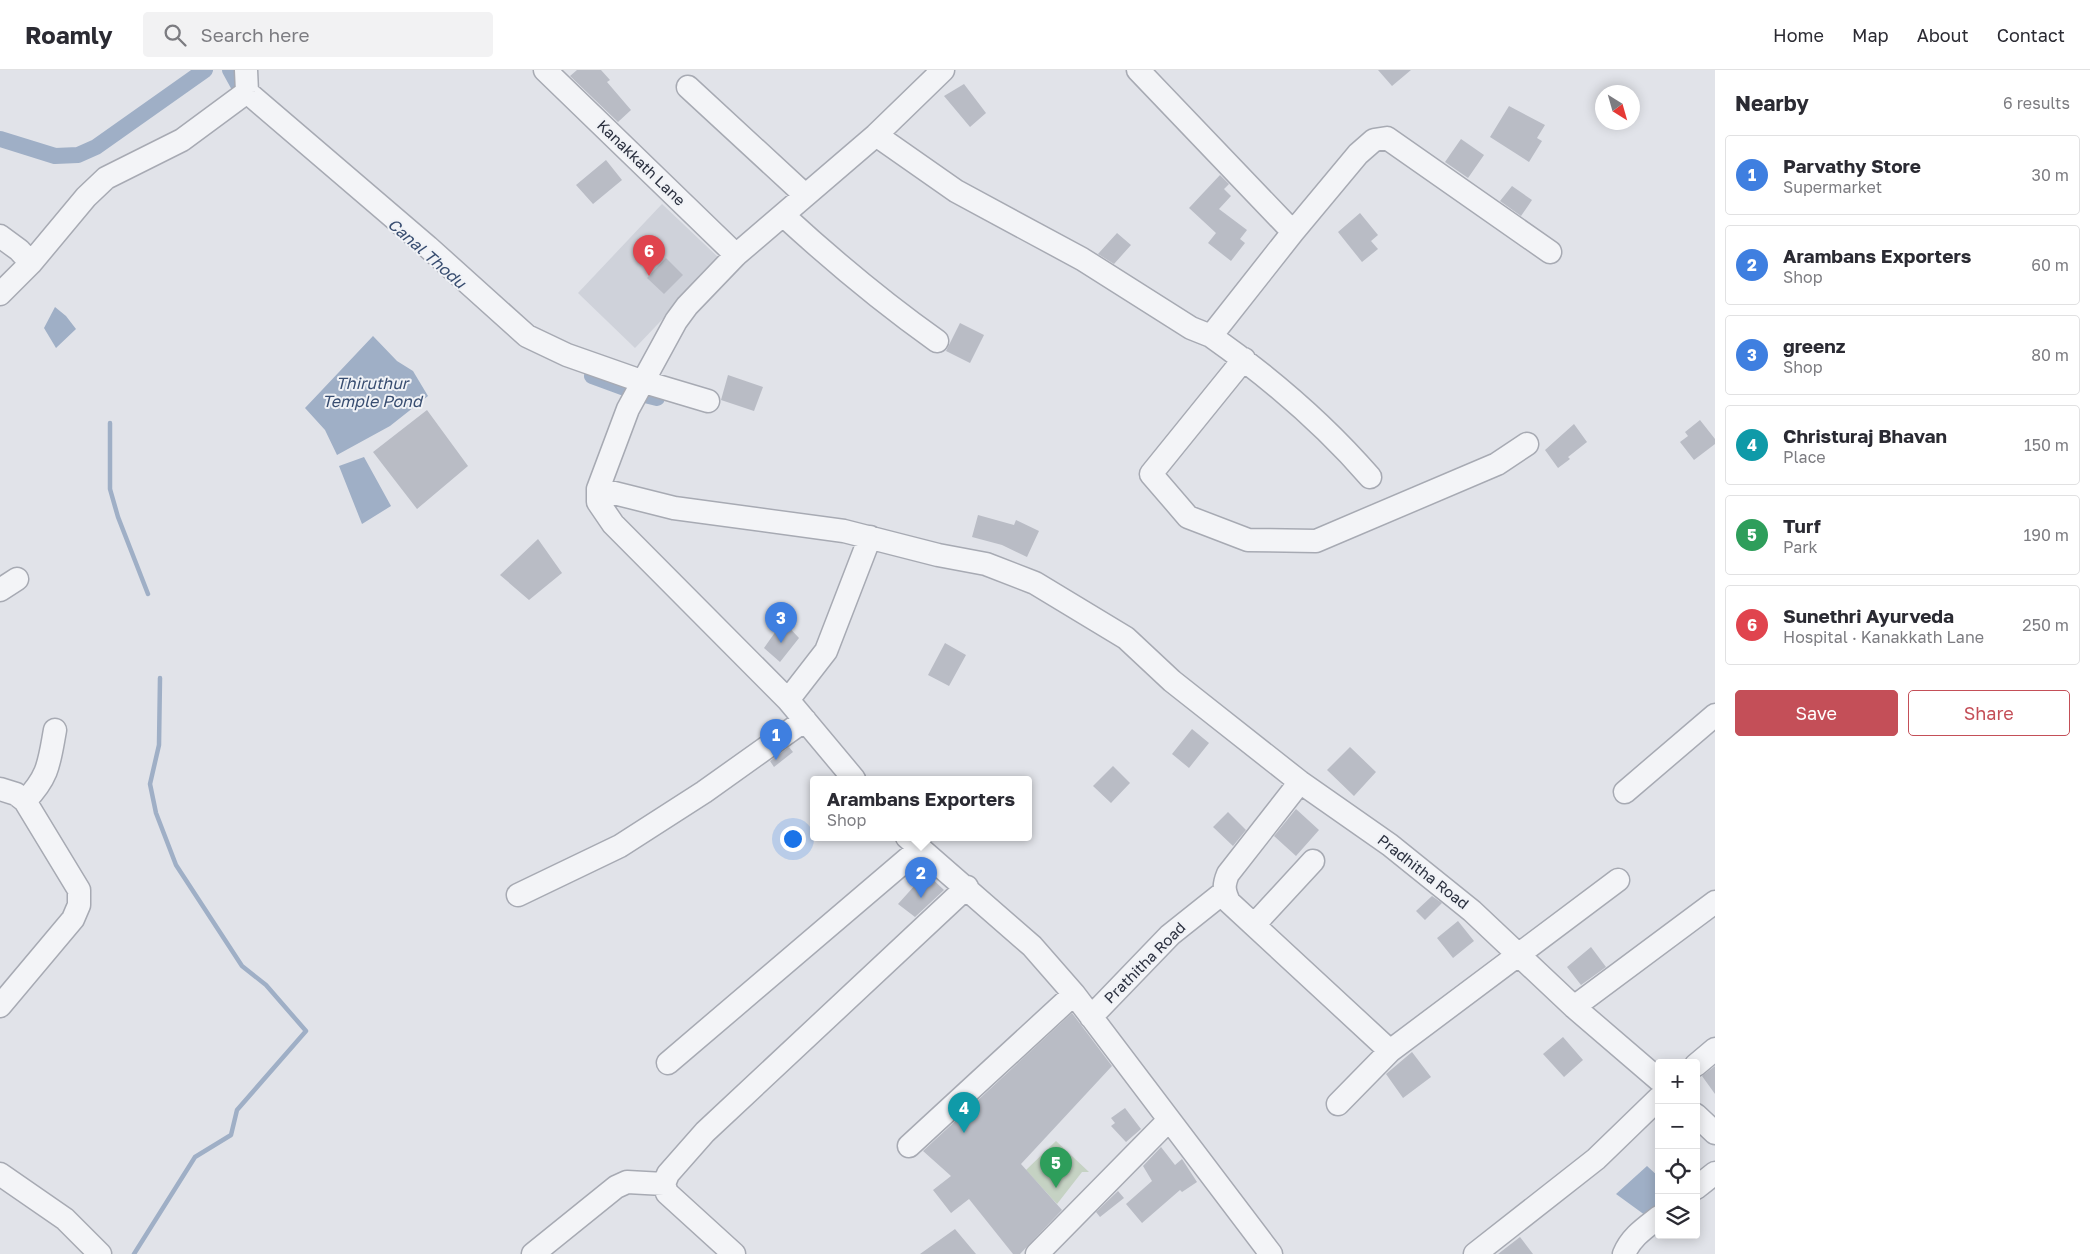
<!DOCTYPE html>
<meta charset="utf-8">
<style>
:root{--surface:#fff;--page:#f2f2f3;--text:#2b2b33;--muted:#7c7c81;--line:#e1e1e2;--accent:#c44f58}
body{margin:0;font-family:"Golos Text",sans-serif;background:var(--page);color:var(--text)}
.controls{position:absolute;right:15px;bottom:15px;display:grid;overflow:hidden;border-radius:5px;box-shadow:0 2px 12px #0003}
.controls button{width:45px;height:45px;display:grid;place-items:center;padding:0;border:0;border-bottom:1px solid var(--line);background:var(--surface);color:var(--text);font:25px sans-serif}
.compass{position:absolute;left:1595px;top:15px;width:45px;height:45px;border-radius:50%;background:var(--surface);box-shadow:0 2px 12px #0003;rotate:143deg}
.you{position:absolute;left:792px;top:768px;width:18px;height:18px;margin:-12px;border:4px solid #fff;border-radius:50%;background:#1a73e8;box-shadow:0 0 0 8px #1a73e833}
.badge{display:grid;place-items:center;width:32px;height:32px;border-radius:50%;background:var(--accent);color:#fff;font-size:16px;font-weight:700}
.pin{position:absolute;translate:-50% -41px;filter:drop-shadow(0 1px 2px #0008)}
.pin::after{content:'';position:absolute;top:26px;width:18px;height:15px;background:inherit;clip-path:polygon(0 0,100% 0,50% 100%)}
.popup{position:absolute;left:810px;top:706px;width:222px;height:65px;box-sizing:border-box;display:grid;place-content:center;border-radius:5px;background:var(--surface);filter:drop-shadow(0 1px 4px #0005);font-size:16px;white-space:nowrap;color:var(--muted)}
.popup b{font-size:19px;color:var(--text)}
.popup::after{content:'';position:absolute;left:50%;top:100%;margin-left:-10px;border:10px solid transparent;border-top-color:var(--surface)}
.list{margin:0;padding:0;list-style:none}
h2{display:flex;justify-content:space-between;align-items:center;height:65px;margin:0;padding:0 20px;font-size:21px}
h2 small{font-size:16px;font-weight:400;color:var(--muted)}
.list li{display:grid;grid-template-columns:32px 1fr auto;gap:15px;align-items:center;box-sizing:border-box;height:80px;margin:0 10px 10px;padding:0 10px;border:1px solid var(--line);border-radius:5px}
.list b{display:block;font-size:19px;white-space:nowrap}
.list p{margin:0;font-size:16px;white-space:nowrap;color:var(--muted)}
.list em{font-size:16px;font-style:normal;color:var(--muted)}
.actions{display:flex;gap:10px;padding:15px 20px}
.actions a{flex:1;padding:11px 0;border:1px solid var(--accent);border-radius:5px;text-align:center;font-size:18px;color:var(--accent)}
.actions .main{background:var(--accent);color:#fff}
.icon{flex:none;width:28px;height:28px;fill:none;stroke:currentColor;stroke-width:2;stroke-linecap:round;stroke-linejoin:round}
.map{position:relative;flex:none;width:1715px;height:1184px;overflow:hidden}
header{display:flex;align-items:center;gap:30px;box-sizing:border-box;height:70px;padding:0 25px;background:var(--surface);border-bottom:1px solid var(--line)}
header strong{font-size:24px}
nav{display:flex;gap:28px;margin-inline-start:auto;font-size:18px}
.search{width:350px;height:45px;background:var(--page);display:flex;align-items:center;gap:12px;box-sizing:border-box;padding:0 18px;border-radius:5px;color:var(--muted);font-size:19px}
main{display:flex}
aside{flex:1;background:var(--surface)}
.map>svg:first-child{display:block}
.built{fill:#cfd2da}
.green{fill:#c5d2c3}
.water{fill:#9fafc6}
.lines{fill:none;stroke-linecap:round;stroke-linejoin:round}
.stream{stroke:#9fafc6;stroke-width:4.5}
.canal{stroke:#9fafc6;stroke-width:16}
.building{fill:#b9bcc5}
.minor-casing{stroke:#a7aab3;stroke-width:25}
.minor{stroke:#f3f4f7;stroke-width:22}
.labels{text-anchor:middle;stroke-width:4;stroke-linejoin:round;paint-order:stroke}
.street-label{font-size:15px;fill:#2b303f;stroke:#f0f2f6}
.water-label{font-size:16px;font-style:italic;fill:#384d70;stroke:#f0f2f6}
</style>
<header>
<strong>Roamly</strong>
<div class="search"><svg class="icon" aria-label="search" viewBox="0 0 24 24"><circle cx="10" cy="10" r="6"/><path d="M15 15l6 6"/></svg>Search here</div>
<nav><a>Home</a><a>Map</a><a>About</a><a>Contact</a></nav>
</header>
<main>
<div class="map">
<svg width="1715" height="1184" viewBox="0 0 1715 1184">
<rect width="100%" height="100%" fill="#e1e3e9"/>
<path class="built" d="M662,134L720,189L635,278L578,223Z"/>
<path class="green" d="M1056,1071L1089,1102H1082L1057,1134L1026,1100Z"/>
<path class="water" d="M55,237L66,246L76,259L56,278L44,258Z
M373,266L397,291L413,301L428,326L390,356L337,385L325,360L305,338Z
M364,387L391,436L362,454L339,396Z
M1647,1096L1659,1107V1141L1649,1148L1616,1124Z"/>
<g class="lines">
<path class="stream" d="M110,353V419L118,447L148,524
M134,1184L195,1087L231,1065L237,1040L306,961L266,915L242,896L176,795L156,743L150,714L159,675L160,608"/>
<path class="canal" d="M230,0L241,20
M0,69L55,86L78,85L96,77L205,0
M592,306L622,317
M645,325L657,328"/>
</g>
<path class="building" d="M577,0H601L610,10L607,12L631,40L618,52L570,6Z
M1378,0H1411L1392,16Z
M964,14L986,43L970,57L944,26Z
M1509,36L1545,55L1537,68L1542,71L1529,92L1490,67Z
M1461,69L1484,85L1468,108L1445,92Z
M606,90L622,110L593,134L576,115Z
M1220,105L1229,114L1224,119L1231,126L1219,139L1247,160L1240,169L1245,173L1231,191L1208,173L1216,163L1189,138Z
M1512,116L1532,130L1521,146L1500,131Z
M1360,143L1378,165L1371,171L1378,179L1362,192L1338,162Z
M1117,163L1131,175L1114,194L1098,184Z
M666,188L683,205L664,224L647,208Z
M960,253L984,265L970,293L946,281Z
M728,305L763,317L754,341L721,330Z
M427,340L468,396L417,439L373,382Z
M1700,350L1715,369V374L1694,390L1680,372L1688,366L1685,362Z
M1574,354L1587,372L1568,387L1570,389L1558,398L1545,380Z
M978,445L1014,455L1016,450L1039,461L1027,487L1002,475L972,467Z
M538,469L562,503L529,530L500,505Z
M783,551L799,568L780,592L764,578Z
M945,573L966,585L949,616L928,605Z
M1192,659L1209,673L1189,698L1172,684Z
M789,677L793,682L774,697L770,691Z
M1350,677L1376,702L1354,726L1327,700Z
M1113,696L1130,713L1111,733L1093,716Z
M1296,739L1319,760L1296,786L1274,766Z
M1228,742L1246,760L1233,776L1213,757Z
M926,803L944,820L915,847L898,834Z
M1432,826L1442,833L1425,850L1416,841Z
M1458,851L1474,871L1453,888L1437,868Z
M1591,877L1606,897L1581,915L1567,897Z
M1072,943L1112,996L1021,1094L1062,1140L1020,1184H1013L969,1129L951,1143L933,1120L951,1106L923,1081Z
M1563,967L1583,990L1564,1007L1543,984Z
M1412,982L1431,1007L1403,1028L1386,1004Z
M1715,996V1024L1702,1006Z
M1125,1038L1141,1059L1126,1072L1111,1056L1115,1053L1111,1048Z
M1161,1077L1175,1095L1182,1089L1197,1112L1182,1122L1180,1120L1142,1153L1126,1134L1152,1111L1143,1096Z
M1118,1121L1124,1128L1100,1147L1096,1142Z
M955,1159L976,1184H920Z
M1520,1167L1533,1184H1498Z"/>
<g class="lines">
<defs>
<path id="minor" d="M246,0L247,22L428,177L527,266L567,285L641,311L708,331
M545,0L736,185
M688,17L805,125
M876,65L956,121L1082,189L1191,258L1211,266L1293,162L1138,0
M783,145C832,190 882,232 937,271
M1293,162L1358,84L1374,70L1387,68L1550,182
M0,166L19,180L31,193
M0,224L31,193L86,127L106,108L182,70L247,22
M1211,266C1269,307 1324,354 1370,407
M1244,289L1151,404L1188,447L1248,470L1316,471L1497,394L1527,374
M598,419L674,438L844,461L938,485L986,494L1035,513L1126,568L1172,611L1300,712L1390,775L1472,841L1574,937L1659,1010
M0,520L17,509
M788,630L826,581L870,467
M854,709L788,630L613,454L598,432V419L628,339L676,251L687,236L736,185L876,65L943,0
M1300,712L1228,804C1223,816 1224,821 1229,832L1390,981
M0,719L16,724L25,731L79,820V835L73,849L0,936
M1625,722L1715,645
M25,731C49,706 49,693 55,660
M907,767L1032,876L1074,924L1271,1184
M518,825L620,776L704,722L805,650
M1254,855L1313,791
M1574,937L1715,832
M1091,947L1170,865L1224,822
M668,993L919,779
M1696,995L1715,979
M1338,1034L1390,981L1618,810
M1696,1045L1715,1063
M909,1076L1074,924
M0,1104L65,1149L100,1184
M1696,1118L1715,1103
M533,1184L616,1117L627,1112L664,1114
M734,1184L667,1123L664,1114L668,1104L705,1062L967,817
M1037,1184L1168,1051
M1475,1184L1596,1089L1659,1028
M1624,1184C1631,1167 1645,1158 1659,1147"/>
</defs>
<use href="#minor" class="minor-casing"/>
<use href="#minor" class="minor"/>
</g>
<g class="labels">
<g class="street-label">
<text transform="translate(641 93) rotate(44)" y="5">Kanakkath Lane</text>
<text transform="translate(1423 802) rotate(38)" y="5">Pradhitha Road</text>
<text transform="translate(1145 893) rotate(-45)" y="5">Prathitha Road</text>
</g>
<g class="water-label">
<text transform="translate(427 183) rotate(41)" y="6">Canal Thodu</text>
<text x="372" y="319">Thiruthur<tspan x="372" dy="18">Temple Pond</tspan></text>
</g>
</g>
</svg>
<div class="controls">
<button>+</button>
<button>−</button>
<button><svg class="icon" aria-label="locate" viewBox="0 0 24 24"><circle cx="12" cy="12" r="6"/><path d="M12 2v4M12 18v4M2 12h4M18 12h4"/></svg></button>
<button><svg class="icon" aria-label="layers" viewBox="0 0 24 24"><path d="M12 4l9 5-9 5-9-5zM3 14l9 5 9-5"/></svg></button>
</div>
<svg class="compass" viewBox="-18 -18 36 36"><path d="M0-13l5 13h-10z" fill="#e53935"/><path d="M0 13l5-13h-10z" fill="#7c7c81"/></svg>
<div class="you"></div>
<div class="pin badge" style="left:776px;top:690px;background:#3f7fe0">1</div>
<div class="pin badge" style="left:921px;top:828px;background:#3f7fe0">2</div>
<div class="popup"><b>Arambans Exporters</b>Shop</div>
<div class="pin badge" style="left:781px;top:573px;background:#3f7fe0">3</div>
<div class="pin badge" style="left:964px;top:1063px;background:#0f9aa8">4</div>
<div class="pin badge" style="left:1056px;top:1118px;background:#2e9e5b">5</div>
<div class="pin badge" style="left:649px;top:206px;background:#e0444e">6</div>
</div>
<aside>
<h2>Nearby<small>6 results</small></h2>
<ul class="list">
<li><span class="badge" style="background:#3f7fe0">1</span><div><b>Parvathy Store</b><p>Supermarket</p></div><em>30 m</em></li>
<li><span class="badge" style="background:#3f7fe0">2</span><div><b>Arambans Exporters</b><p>Shop</p></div><em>60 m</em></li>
<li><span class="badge" style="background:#3f7fe0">3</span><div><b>greenz</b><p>Shop</p></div><em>80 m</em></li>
<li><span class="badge" style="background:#0f9aa8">4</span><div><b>Christuraj Bhavan</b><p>Place</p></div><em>150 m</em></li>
<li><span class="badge" style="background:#2e9e5b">5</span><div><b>Turf</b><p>Park</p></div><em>190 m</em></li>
<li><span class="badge" style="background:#e0444e">6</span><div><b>Sunethri Ayurveda</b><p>Hospital · Kanakkath Lane</p></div><em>250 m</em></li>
</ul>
<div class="actions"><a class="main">Save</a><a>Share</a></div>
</aside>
</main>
